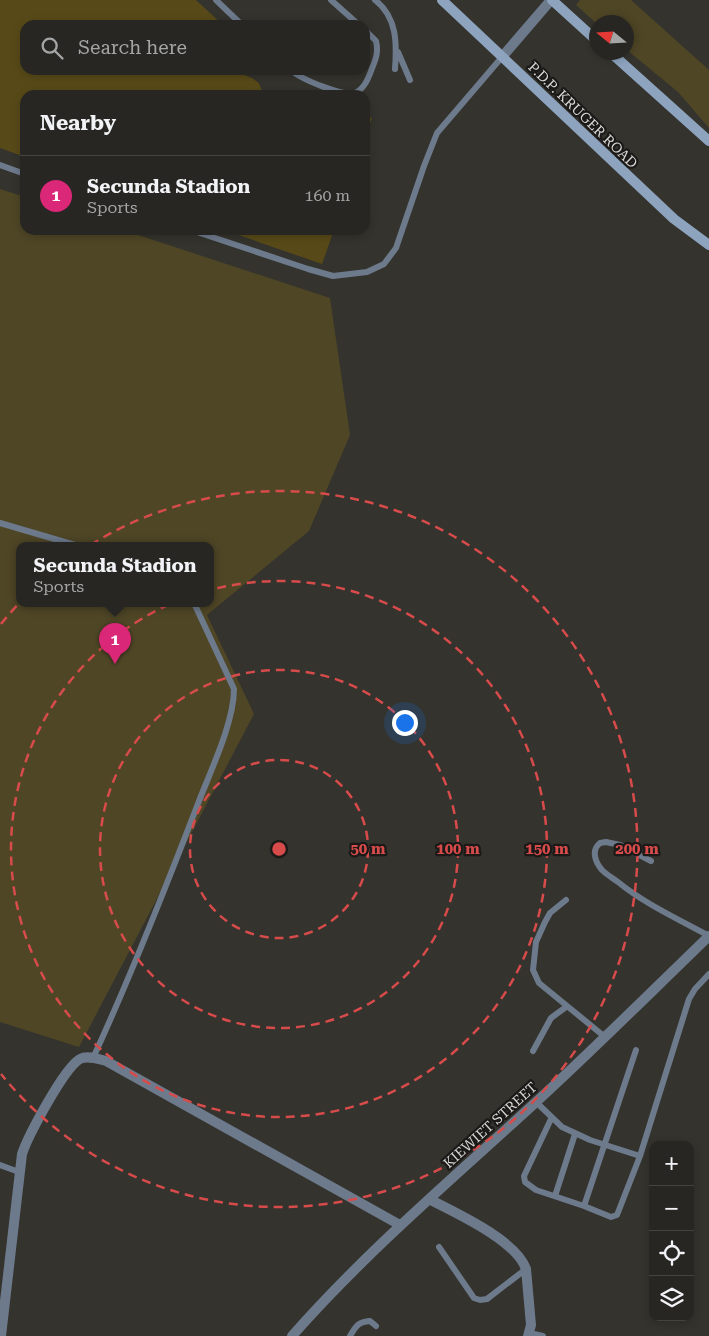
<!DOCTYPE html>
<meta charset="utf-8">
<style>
:root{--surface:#272622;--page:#33322f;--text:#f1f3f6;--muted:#a4a5a5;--line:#434340;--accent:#db2777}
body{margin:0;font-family:"Roboto Serif",serif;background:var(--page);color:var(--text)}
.controls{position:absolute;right:15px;bottom:15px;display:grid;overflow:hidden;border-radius:10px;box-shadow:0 2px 8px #0003}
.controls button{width:45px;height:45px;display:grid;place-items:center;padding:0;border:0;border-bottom:1px solid var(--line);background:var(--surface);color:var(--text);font:25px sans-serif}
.compass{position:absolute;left:589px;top:15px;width:45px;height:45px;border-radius:50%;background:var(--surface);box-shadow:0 2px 8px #0003;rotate:288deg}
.you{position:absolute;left:404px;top:722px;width:18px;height:18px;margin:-12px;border:4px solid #fff;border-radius:50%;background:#1a73e8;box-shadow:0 0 0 8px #1a73e833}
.badge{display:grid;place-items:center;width:32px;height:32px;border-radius:50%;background:var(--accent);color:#fff;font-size:16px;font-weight:700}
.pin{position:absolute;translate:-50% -41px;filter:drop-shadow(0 1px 2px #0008)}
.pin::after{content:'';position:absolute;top:26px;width:18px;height:15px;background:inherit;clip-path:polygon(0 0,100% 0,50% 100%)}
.popup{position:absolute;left:16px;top:542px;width:198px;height:65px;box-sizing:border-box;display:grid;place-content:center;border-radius:10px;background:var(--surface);filter:drop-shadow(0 1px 4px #0005);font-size:16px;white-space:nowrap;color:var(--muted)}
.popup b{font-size:19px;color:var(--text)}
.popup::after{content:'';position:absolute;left:50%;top:100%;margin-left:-10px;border:10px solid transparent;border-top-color:var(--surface)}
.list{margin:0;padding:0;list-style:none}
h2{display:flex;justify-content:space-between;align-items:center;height:65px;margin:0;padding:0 20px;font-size:21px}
h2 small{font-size:16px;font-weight:400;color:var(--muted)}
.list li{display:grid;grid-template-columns:32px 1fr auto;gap:15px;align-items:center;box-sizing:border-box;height:80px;padding:0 20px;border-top:1px solid var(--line)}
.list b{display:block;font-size:19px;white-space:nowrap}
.list p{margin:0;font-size:16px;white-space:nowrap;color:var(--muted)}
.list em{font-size:16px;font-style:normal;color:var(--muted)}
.icon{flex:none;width:28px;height:28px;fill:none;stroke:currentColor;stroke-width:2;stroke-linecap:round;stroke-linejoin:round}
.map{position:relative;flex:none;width:709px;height:1336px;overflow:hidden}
.search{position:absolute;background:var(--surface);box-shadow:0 2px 8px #0003;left:20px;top:20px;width:350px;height:55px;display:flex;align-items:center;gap:12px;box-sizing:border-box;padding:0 18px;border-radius:15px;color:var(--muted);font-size:19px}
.panel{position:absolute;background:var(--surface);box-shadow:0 2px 8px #0003;left:20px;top:90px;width:350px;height:145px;border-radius:15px}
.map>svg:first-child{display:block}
.green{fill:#4f4626;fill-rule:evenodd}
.building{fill:#584a18}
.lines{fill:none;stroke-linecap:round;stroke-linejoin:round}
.lane{stroke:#6d7a8c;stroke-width:6}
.street{stroke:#6d7a8c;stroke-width:10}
.secondary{stroke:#8da3be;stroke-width:10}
.ring{fill:none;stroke:#d74b4b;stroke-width:2.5;stroke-dasharray:9 6}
.labels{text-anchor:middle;stroke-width:4.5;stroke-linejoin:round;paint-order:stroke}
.street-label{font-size:14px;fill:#d9d8d5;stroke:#1b1a18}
.centre{fill:#d74b4b;stroke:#1b1a18;stroke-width:2.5}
.ring-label{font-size:15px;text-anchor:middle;font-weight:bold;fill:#d74b4b;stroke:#1b1a18;stroke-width:4.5;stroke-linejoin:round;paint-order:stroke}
</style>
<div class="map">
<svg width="709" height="1336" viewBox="0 0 709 1336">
<rect width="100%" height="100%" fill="#34332d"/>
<path class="green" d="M580,0H631L709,70V128L678,92L627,50L626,22L596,23L576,5Z
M0,189L25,197V230H123L330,298L350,435L309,531L207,615L254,714L79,1047L0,1022ZM20,545H210V603H20Z"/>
<path class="building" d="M0,0H196L223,25H25V70H231L252,78L259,83L263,95H25V157L0,148Z
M365,116L372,118L365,136Z
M224,230H334L322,264Z"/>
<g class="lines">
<path class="lane" d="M216,0L242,25
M331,0L359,25
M375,0C397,17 397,43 395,69
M398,52L410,80
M291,70C300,79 344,97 355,93C364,89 368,79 371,71C375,61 379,53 376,41L365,30
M0,165L25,174
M191,230L308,269L333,276L367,272L384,264L396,248L424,166L437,133L502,57
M0,523L75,545
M651,861L620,845L606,842L600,843C591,850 595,862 602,870C607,875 613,878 618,882C645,904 678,919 709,936
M566,900L550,913L545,922L536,942L533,970L539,983L605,1037
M533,1051L551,1018L566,1007
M93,1058C132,974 166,887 199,801C211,770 234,722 234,689L194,603
M536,1102L562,1127L590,1140L640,1156
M551,1119L524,1176L525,1182L536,1190L584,1206L611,1217L617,1215L640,1156L689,999L695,989L709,974
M0,1165L19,1172
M555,1196L575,1134
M584,1206L636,1050
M439,1247L474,1298L480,1300L487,1299L526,1269
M529,1333L543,1336
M350,1336C356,1326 358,1322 370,1321L376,1326"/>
<path class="street" d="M502,57L551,0
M429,1199C456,1213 516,1240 526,1269L531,1325L528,1336
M1,1336L22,1154C28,1136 64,1068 80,1059C87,1055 98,1059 106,1061L400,1225
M292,1336C366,1252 452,1179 535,1103C594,1049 651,992 709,936"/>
<path class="secondary" d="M442,0L674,219L709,245
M552,0L596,40
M610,52L709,141"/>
</g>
<g class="ring">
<circle cx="279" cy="849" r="89"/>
<circle cx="279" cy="849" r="179"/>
<circle cx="279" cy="849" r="268"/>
<path d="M1 624A358 358 0 1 1 1 1074"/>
</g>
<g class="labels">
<g class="street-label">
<text transform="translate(583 115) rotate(44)" y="5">P.D.P. KRUGER ROAD</text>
<text transform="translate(490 1125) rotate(-42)" y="5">KIEWIET STREET</text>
</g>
</g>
<circle cx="279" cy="849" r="8" class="centre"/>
<g class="ring-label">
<text x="368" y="854">50 m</text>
<text x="458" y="854">100 m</text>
<text x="547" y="854">150 m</text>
<text x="637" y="854">200 m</text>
</g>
</svg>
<div class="controls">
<button>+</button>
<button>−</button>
<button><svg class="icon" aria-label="locate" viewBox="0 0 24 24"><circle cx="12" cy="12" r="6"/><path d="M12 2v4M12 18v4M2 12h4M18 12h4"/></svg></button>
<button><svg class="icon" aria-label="layers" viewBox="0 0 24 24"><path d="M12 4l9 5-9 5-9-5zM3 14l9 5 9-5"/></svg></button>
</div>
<svg class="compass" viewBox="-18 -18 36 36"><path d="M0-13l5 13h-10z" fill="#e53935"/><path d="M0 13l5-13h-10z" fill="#a4a5a5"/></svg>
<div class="you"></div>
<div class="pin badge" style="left:115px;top:664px">1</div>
<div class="popup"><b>Secunda Stadion</b>Sports</div>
<div class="search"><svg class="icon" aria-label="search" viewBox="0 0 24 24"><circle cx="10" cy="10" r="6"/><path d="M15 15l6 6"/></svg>Search here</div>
<section class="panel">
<h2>Nearby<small></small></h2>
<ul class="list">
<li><span class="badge">1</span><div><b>Secunda Stadion</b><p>Sports</p></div><em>160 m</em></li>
</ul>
</section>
</div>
